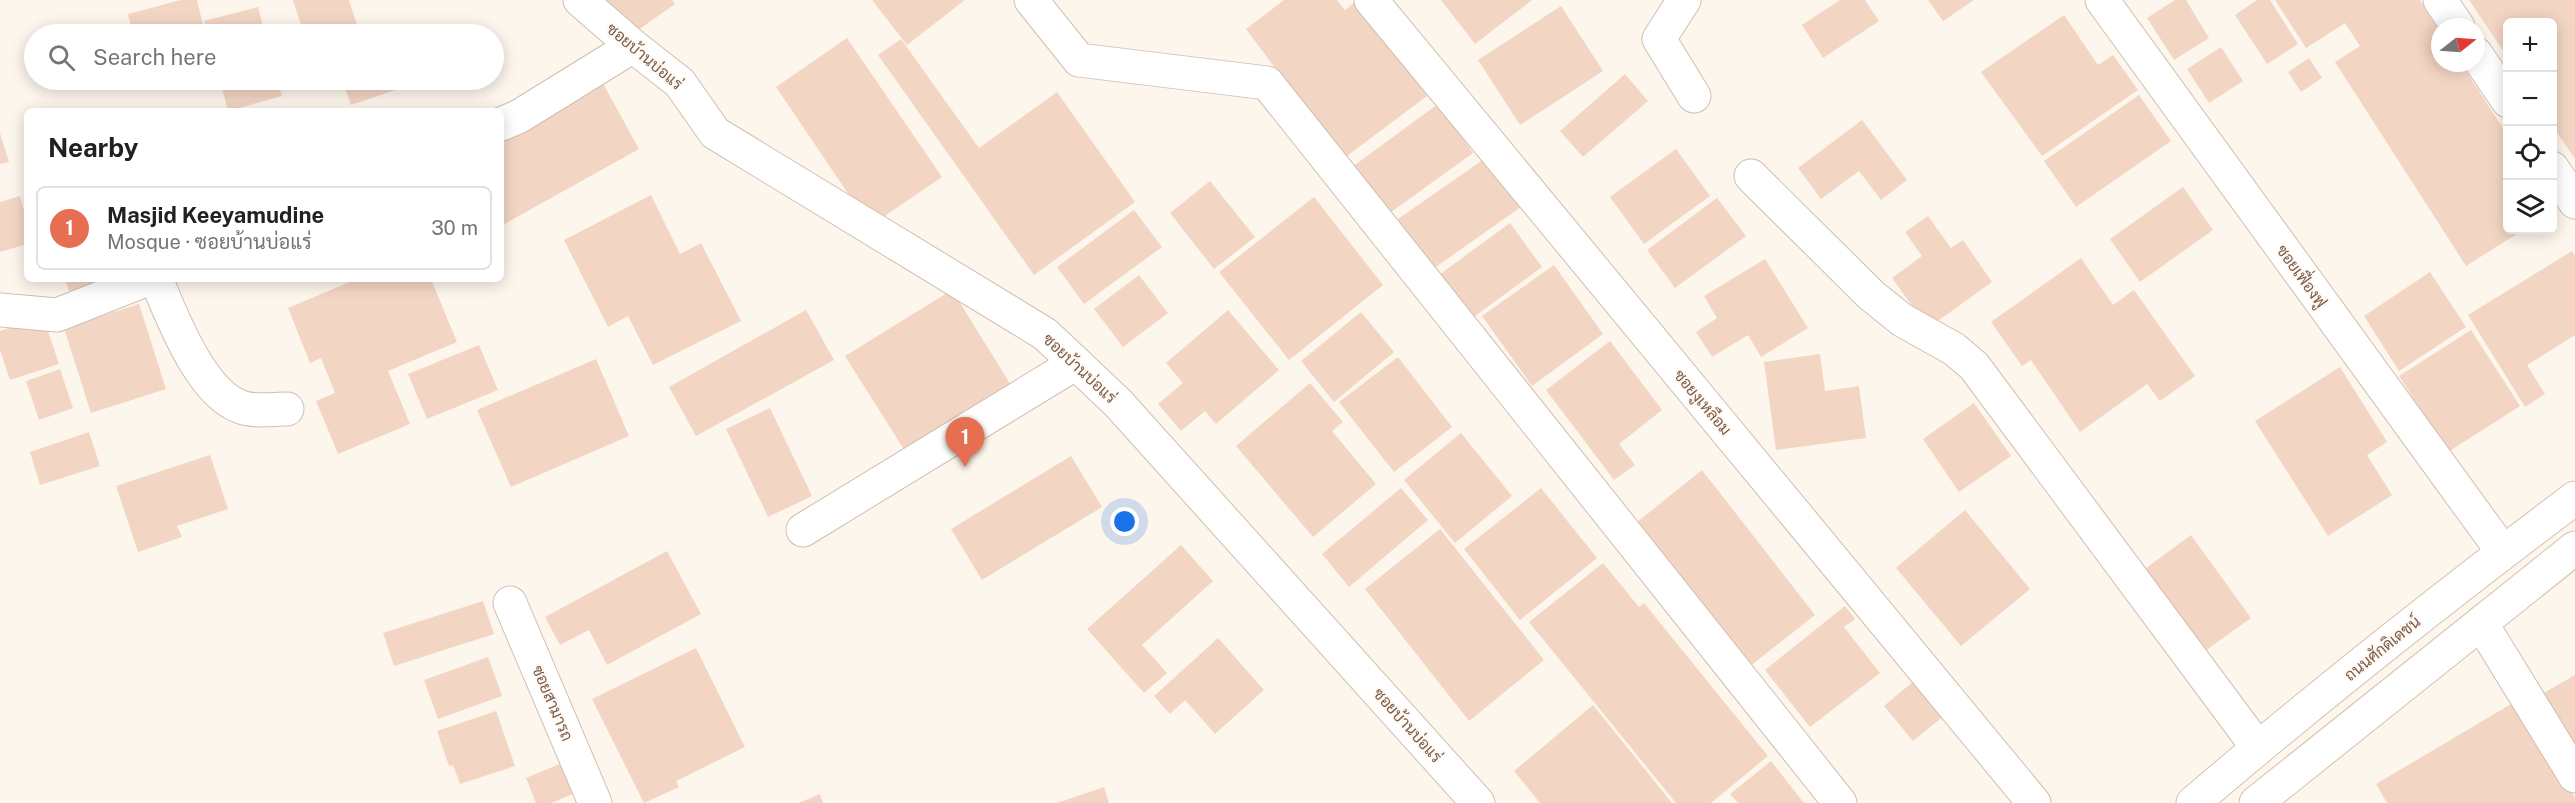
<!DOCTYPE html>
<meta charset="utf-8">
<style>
:root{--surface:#fff;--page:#f6f6f6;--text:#202124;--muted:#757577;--line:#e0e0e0;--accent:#e76f51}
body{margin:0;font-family:"Public Sans",Sarabun,sans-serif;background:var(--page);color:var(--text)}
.controls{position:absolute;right:18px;top:18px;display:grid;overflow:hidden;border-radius:9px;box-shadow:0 3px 15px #0003}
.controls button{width:54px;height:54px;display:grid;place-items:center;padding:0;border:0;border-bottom:2px solid var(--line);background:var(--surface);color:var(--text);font:30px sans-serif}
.compass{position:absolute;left:2431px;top:18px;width:54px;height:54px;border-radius:50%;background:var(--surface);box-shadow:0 3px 15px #0003;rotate:73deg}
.you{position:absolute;left:1125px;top:522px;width:21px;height:21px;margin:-15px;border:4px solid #fff;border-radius:50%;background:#1a73e8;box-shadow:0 0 0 9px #1a73e833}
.badge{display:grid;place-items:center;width:39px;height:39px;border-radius:50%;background:var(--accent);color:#fff;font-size:20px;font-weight:700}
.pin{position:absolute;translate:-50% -50px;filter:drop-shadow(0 2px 3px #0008)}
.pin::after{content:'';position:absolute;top:32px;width:21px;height:18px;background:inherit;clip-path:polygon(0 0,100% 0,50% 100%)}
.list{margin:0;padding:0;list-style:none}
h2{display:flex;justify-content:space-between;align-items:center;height:78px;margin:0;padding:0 24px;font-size:26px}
h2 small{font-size:20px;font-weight:400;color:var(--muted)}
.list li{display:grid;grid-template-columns:39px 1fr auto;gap:18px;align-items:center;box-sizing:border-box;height:84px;margin:0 12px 12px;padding:0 12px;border:2px solid var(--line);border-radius:9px}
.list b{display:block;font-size:22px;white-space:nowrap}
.list p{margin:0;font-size:20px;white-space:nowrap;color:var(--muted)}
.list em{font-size:20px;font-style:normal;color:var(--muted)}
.icon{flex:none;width:33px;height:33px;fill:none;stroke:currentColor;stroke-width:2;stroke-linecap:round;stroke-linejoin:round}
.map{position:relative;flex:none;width:2575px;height:803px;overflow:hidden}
.search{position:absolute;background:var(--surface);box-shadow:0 3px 15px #0003;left:24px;top:24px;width:480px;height:66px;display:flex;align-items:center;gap:15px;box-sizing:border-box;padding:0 21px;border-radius:33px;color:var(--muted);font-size:22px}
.panel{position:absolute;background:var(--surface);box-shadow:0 3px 15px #0003;left:24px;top:108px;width:480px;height:174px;border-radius:9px}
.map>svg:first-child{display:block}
.building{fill:#f3d5c3}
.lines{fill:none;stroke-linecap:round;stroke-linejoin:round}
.minor-casing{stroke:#d1beb0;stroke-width:35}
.secondary-casing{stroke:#d6c0b0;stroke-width:35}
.minor{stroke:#fff;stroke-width:33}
.secondary{stroke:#fff;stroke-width:33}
.labels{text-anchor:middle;stroke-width:4.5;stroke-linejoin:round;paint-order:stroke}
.street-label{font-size:16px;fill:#7a5c4d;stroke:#fffaf3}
</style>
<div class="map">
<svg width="2575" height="803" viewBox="0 0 2575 803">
<rect width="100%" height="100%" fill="#fdf6ec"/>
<path class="building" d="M181,0H197L205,34H133L128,14Z
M293,0H349L357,25L341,30L343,34H304Z
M605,0H672L675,4L631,35Z
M872,0H965L907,45Z
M1284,0H1337L1345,10L1356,1L1427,96L1343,159L1246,29Z
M1441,0H1532L1475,44Z
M1840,0H1865L1879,21L1823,58L1802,25Z
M1928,0H1974L1943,21Z
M2175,0H2186L2209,38L2174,60L2147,18Z
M2257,0H2270L2298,44L2267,64L2235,15Z
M2275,0H2420L2440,31V63H2461L2508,136V230H2523L2466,266L2335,62L2360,46L2345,23L2306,48Z
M2469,0H2575V159L2552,125V22H2508V58Z
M1561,6L1603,71L1520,125L1478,60Z
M258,7L265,34H208L204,21Z
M2064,15L2098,65L2113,55L2138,90L2042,156L1981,72Z
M847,38L942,177L870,226L776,87Z
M901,39L979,148L1057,92L1135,202L1034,275L878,55Z
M2221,47L2243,81L2209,103L2187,69Z
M2309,58L2322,78L2301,92L2288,72Z
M1625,74L1648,101L1583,157L1560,131Z
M600,78L639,149L501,226V134Z
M220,80H277L282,96L228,111Z
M342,80H425L351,105Z
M2139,95L2171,141L2076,207L2044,161Z
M1438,104L1473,153L1387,215L1352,167Z
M1862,120L1907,180L1881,200L1859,171L1821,199L1798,168Z
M0,133L9,162L0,164Z
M1676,149L1710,196L1644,244L1610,197Z
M1487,157L1521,207L1433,269L1398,219Z
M1210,181L1255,237L1214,269L1170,213Z
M2183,187L2213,230L2140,282L2110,239Z
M651,195L680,254L701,243L741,321L653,365L628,316L608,327L564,240Z
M20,196L27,221V244L0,252V202Z
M1314,197L1383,285L1289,360L1219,272Z
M1717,198L1746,236L1675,288L1647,250Z
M1134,210L1162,247L1084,304L1057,267Z
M1928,216L1951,248L1963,240L1992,282L1928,328L1892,278L1922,256L1905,232Z
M1510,223L1542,267L1471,319L1439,275Z
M2572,251L2575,256V335L2527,365L2545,394L2525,407L2468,315Z
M2081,258L2113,305L2134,290L2195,376L2160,401L2147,384L2080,432L2031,360L2022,366L1991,322Z
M1765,259L1808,328L1761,357L1748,335L1712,357L1696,332L1717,318L1704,296Z
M1554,265L1603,334L1532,386L1482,316Z
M2430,272L2466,327L2399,371L2364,316Z
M1139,275L1168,313L1123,347L1094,309Z
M65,279H120L72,300Z
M357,279H431L457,342L388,371L410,424L338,454L316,401L335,393L321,358L310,363L288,308Z
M952,290L1014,390L908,456L845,356Z
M139,304L166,389L91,413L64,328Z
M806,310L834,360L696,436L669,387Z
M1228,310L1279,370L1216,424L1205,411L1181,431L1158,404L1183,383L1166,363Z
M1361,312L1394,352L1334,402L1301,361Z
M43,316L59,364L10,380L0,350V331Z
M2471,330L2520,406L2448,452L2399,376Z
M1610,341L1662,410L1619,444L1635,465L1614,480L1546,390Z
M479,345L498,390L427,419L408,374Z
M1820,354L1825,391L1859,386L1866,438L1776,450L1764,362Z
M1398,357L1452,427L1394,472L1339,402Z
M596,359L629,436L511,487L477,410Z
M2340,367L2387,442L2367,455L2392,495L2328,536L2255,421Z
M60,369L73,408L39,420L26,381Z
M1310,383L1343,422L1332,431L1376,484L1313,537L1236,446Z
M1974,403L2011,456L1959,492L1923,439Z
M770,408L812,496L768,517L726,429Z
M89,432L100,466L40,485L30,452Z
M1461,433L1512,496L1455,543L1404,480Z
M210,455L228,509L177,526L182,537L138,552L116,486Z
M1071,456L1102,507L982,580L951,529Z
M1702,470L1815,615L1749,667L1636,523Z
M1401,488L1428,520L1349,587L1322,554Z
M1541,488L1597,558L1520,620L1464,549Z
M1965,510L2030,589L1961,646L1896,568Z
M1440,529L1544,660L1469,721L1365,589Z
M2191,535L2251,618L2202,653L2142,571Z
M1181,545L1213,581L1142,645L1167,673L1144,693L1087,629Z
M667,551L701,614L607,665L589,630L560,645L545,617Z
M1603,563L1639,607L1644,603L1768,756L1711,803H1676L1529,622Z
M483,601L494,634L394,666L383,633Z
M1845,606L1855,619L1844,627L1880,673L1810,727L1765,670Z
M1218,638L1264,690L1215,734L1185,700L1170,714L1154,696Z
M696,648L745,747L676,781L679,787L644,803L592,699Z
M488,657L502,696L438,719L424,680Z
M2575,675V754L2540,695Z
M1915,680L1945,715L1913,741L1884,706Z
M2518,700L2575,798V803H2387L2376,784Z
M1593,705L1672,803H1540L1514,771Z
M496,711L515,766L460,784L453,765L449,766L437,731Z
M567,761L580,791L551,803H536L526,778Z
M1771,761L1804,803H1738L1730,794Z
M1104,787L1109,803H1057Z
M820,794L823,803H799Z"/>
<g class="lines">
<defs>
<path id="minor" d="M580,0L633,46L680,83L715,133L1045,334L1118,403L1478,803
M1031,0L1079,60L1267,83L1840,803
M1371,0L2034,803
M1684,0L1659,39L1694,96
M2102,0L2503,552
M2440,0L2458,27
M2476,54L2508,101
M501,124L518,117L633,46
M2552,168L2575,202
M1751,176L1871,295L1902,320L1954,349L1974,366L2258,748
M156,279C172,316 200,393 241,407C253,412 273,409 287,409
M0,310L57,315L148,279
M803,530L1076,363
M510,603L595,803
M2481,623L2575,776"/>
<path id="secondary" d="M2193,803C2317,697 2445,596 2575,498
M2256,803L2575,548"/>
</defs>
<use href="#minor" class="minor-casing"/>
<use href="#secondary" class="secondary-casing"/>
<use href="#minor" class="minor"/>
<use href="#secondary" class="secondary"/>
</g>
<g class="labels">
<g class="street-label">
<text transform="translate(645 56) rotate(40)" y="6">ซอยบ้านบ่อแร่</text>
<text transform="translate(2302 276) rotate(54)" y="6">ซอยเฟื่องฟู</text>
<text transform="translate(1080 368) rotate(43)" y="6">ซอยบ้านบ่อแร่</text>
<text transform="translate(1703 402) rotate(50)" y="6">ซอยงูเหลือม</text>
<text transform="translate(2382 648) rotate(-39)" y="6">ถนนศักดิเดชน์</text>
<text transform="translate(553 703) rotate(67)" y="6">ซอยสามารถ</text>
<text transform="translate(1408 725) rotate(48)" y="6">ซอยบ้านบ่อแร่</text>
</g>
</g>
</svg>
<div class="controls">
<button>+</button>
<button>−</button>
<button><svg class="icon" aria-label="locate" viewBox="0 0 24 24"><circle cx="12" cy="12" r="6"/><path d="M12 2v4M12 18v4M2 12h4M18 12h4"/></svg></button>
<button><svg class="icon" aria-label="layers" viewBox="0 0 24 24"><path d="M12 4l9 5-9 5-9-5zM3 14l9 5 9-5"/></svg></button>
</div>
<svg class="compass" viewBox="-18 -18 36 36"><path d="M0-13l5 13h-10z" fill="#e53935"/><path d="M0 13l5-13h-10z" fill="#757577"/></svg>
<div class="you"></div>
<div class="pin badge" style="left:965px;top:467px">1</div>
<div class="search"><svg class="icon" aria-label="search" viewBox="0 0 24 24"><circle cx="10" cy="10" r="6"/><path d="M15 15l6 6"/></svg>Search here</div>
<section class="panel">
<h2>Nearby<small></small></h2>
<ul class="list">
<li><span class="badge">1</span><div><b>Masjid Keeyamudine</b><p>Mosque · ซอยบ้านบ่อแร่</p></div><em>30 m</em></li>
</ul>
</section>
</div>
